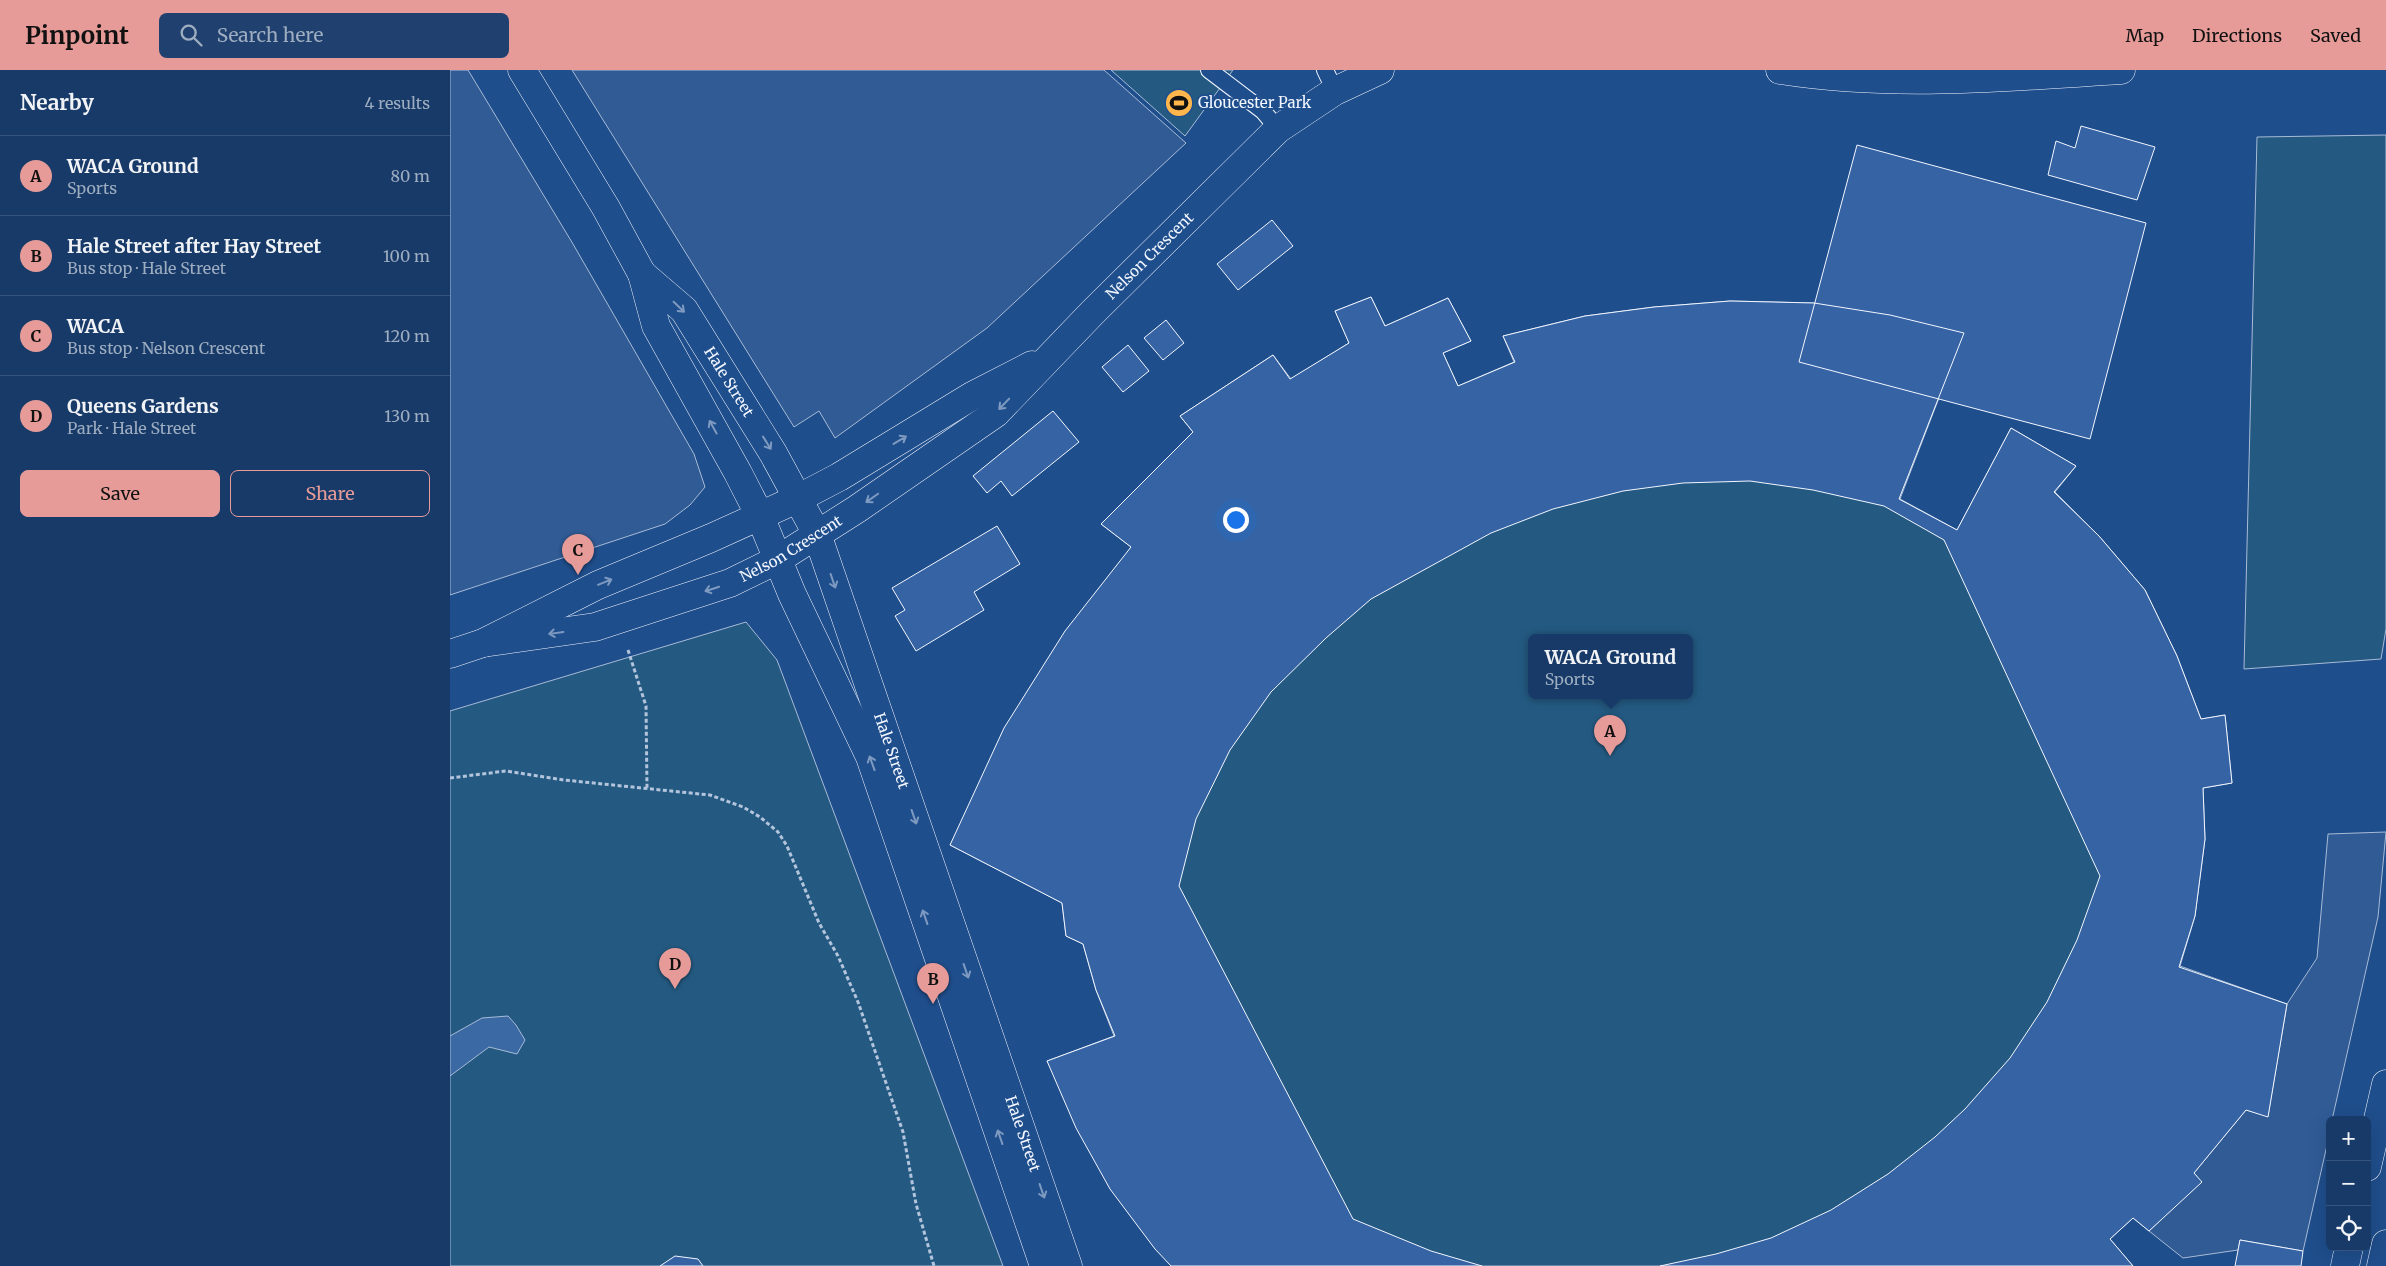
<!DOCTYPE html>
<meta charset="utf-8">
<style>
:root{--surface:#173a69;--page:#20416f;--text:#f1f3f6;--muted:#9eadc0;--line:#36547d;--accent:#e69b98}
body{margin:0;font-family:Merriweather,serif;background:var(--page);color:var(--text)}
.controls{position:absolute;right:15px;bottom:15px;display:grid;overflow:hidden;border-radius:8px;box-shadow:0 5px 20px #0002}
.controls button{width:45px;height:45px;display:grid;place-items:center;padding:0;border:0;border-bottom:1px solid var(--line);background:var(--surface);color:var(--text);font:25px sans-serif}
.you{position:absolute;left:785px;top:449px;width:18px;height:18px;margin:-12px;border:4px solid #fff;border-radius:50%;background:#1a73e8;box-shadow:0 0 0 8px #1a73e833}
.badge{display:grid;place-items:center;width:32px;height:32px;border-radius:50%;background:var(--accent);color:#111;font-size:16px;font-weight:700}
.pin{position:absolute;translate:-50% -41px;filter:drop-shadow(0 1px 2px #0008)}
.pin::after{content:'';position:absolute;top:26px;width:18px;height:15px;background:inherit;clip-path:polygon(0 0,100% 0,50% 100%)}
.popup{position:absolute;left:1078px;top:564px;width:165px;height:65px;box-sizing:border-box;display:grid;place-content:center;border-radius:8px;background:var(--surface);filter:drop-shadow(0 1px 4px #0005);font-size:16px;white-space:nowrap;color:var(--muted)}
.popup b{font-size:19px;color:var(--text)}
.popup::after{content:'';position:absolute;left:50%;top:100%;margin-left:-10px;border:10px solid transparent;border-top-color:var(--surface)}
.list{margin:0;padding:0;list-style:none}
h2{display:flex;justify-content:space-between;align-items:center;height:65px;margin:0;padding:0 20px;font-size:21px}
h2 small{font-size:16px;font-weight:400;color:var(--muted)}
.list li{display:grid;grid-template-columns:32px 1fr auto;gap:15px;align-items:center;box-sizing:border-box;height:80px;padding:0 20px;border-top:1px solid var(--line)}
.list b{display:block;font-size:19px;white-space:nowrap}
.list p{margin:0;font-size:16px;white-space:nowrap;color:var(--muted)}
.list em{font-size:16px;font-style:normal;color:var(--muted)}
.actions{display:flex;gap:10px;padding:15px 20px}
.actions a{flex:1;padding:11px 0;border:1px solid var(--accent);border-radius:8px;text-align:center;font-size:18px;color:var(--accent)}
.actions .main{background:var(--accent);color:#111}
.icon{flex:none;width:28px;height:28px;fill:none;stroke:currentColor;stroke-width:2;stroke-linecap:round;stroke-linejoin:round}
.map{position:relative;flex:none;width:1936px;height:1196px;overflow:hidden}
header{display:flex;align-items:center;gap:30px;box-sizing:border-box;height:70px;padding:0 25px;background:var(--accent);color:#111}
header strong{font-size:24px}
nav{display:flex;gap:28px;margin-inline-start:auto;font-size:18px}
.search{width:350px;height:45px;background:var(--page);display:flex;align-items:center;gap:12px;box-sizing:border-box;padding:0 18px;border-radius:8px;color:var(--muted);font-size:19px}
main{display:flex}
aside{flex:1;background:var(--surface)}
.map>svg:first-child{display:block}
.green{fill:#245a82;stroke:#a8bbd7;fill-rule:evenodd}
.parking{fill:#305b95;stroke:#a8bbd7}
.water{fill:#3b69a3;stroke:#a8bbd7}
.building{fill:#3563a3;stroke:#f2f6ff}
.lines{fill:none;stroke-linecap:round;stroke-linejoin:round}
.service-casing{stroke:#f2f6ff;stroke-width:18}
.minor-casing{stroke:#f2f6ff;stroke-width:29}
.tertiary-casing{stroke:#f2f6ff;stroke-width:29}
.path{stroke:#b3c4dc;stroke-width:3;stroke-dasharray:4 2.5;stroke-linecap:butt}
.service{stroke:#1f4e8c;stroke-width:16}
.minor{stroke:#1f4e8c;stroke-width:28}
.tertiary{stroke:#1f4e8c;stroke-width:28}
.oneway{stroke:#7e9ac0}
.labels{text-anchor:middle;stroke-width:4;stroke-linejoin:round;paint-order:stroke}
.poi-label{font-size:15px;fill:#f2f6ff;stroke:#1f4e8c;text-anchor:start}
.street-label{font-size:15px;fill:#f2f6ff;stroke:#1f4e8c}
</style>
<header>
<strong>Pinpoint</strong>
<div class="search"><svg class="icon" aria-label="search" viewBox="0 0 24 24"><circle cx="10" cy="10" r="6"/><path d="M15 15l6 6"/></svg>Search here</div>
<nav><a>Map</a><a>Directions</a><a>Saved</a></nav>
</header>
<main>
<aside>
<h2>Nearby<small>4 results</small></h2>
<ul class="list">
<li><span class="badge">A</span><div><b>WACA Ground</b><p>Sports</p></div><em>80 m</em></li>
<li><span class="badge">B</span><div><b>Hale Street after Hay Street</b><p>Bus stop · Hale Street</p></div><em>100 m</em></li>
<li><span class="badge">C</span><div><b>WACA</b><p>Bus stop · Nelson Crescent</p></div><em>120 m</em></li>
<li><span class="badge">D</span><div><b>Queens Gardens</b><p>Park · Hale Street</p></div><em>130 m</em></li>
</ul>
<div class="actions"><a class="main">Save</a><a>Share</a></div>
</aside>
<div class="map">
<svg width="1936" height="1196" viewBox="0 0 1936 1196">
<rect width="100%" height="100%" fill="#1f4e8c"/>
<path class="green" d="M661,0H783L735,66Z
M1936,65V559L1931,589L1794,599L1807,67Z
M921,227L935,256L998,228L1021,271L993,283L1008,316L1064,292L1053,266L1135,246L1204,237L1280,231L1364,233L1440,245L1514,263L1450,429L1507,460L1561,358L1626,396L1605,422L1649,466L1695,520L1727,586L1751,649L1775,645L1782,713L1753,718L1755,769L1745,846L1730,896L1837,934L1818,1047L1699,1161L1683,1148L1660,1169L1683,1196H721L597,991L664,966L646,920L633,874L616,866L612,833L500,775L681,477L651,454L743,362L730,346L823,285L841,309L899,273L885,241ZM1081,567H1239V625H1081Z
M296,552L327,590L553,1196H0V641Z"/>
<path class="parking" d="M0,0H18L123,174L244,384L255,417L240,435L215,454L0,525Z
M122,0H654L736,73L537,258L385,368L369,341L344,357Z
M1936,762L1928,847L1882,1050H1880V1062L1853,1181L1790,1170L1788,1180L1733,1188L1699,1161L1751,1112L1744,1103L1796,1040L1818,1046L1837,934L1867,888L1878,764Z"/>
<path class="water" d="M58,946L66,955L75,970L67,984L39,977L0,1006V966L32,948Z"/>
<path class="building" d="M1631,56L1705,77L1687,130L1598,105L1606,71L1625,78Z
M1407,75L1696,153L1640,369L1349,292Z
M822,150L843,176L788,220L767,194Z
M921,227L935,256L998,228L1021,271L993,283L1008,316L1065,292L1053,266L1135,246L1204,237L1280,231L1364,233L1440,245L1514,263L1449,429L1507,460L1561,358L1626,396L1604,422L1649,466L1695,520L1727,586L1751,649L1775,645L1782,713L1753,718L1755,769L1745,846L1729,897L1837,934L1818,1047L1796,1040L1744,1103L1752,1112L1699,1161L1683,1148L1660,1169L1683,1196H1210L1266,1184L1321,1168L1381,1140L1438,1104L1485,1067L1515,1039L1560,988L1597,932L1627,870L1650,806L1494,470L1434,436L1363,420L1300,411L1233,413L1173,421L1103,439L1041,463L921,529L876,568L821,622L780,680L746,749L729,816L903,1149L981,1181L1032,1196H721L705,1179L660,1119L626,1058L597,991L665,966L646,920L633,874L616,866L612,833L500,775L554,658L615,561L681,477L651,454L743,362L730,346L823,285L840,309L899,273L885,241Z
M716,250L734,273L713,290L694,268Z
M678,275L699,301L673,322L652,297Z
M603,341L629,372L562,426L551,411L537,423L523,406Z
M547,456L570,494L524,522L534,540L466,581L445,546L455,540L442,518Z
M1790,1170L1853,1181L1851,1196H1785Z
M225,1186L248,1189L253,1196H210Z"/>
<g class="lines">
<defs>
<path id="service" d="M759,0L813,41L828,59
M875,0L885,21"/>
<g id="minor">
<path d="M72,0L156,138L192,204L206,256L288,403L310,446L342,524L420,687L594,1196"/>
<path id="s1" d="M192,204L234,240L323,383L367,464L618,1196"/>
<path d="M1917,1097L1936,1014"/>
<path d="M1895,1196L1899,1177"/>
<path d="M1931,1196L1936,1174"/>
</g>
<g id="tertiary">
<path d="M1330,0C1443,18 1557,7 1671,0"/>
<path id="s2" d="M33,573L145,557L280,513L327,490L407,439L546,343L643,242L828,59L885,21L930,0"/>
<path d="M0,584L33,573L148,515L261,468L347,429L389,407L522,326L582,295"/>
</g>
</defs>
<use href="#service" class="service-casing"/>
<use href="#minor" class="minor-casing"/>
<use href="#tertiary" class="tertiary-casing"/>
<path class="path" d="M178,580L196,636L197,718
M0,708L56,701L114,710L260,725L293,737L310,747L328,762L337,776L369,853L388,886L408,932L453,1062L466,1134L484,1196"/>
<use href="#service" class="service"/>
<use href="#minor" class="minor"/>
<use href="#tertiary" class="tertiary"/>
</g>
<defs><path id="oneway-shaft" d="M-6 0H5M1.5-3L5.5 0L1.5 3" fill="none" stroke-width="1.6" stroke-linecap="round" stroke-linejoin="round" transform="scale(1.25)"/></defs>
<g class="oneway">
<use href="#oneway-shaft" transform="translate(229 237) rotate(44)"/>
<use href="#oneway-shaft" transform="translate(554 334) rotate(134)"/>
<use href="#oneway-shaft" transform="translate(263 357) rotate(-119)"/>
<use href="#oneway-shaft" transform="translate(450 370) rotate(-31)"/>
<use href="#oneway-shaft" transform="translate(317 373) rotate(58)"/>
<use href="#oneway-shaft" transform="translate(422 428) rotate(145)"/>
<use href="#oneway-shaft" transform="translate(383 511) rotate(71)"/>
<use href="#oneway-shaft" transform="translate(155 512) rotate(-22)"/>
<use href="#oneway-shaft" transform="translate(262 519) rotate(162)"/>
<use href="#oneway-shaft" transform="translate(106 563) rotate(172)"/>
<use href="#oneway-shaft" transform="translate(422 693) rotate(-110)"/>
<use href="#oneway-shaft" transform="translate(464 747) rotate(71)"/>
<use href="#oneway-shaft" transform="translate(475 847) rotate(-109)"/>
<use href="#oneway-shaft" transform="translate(516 901) rotate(71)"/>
<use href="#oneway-shaft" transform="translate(550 1067) rotate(-109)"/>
<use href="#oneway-shaft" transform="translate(592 1121) rotate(71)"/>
</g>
<defs>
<symbol id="stadium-disc" viewBox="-11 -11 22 22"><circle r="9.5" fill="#ffb74d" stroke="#1f4e8c"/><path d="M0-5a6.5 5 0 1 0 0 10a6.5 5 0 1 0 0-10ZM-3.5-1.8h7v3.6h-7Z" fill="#111"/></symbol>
</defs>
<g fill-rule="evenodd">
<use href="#stadium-disc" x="713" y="17" width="32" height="32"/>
</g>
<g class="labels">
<g class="poi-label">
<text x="748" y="38">Gloucester Park</text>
</g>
<g class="street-label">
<text dy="5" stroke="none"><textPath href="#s2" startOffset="791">Nelson Crescent</textPath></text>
<text dy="5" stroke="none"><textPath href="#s1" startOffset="140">Hale Street</textPath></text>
<text dy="5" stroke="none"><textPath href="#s2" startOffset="325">Nelson Crescent</textPath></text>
<text dy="5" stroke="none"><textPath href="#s1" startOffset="545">Hale Street</textPath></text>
<text dy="5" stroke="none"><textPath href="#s1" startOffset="950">Hale Street</textPath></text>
</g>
</g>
</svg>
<div class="controls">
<button>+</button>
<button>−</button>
<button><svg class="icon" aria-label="locate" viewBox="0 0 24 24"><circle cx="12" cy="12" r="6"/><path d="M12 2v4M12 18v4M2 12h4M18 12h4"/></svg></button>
</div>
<div class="you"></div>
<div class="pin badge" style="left:1160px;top:686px">A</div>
<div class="popup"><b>WACA Ground</b>Sports</div>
<div class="pin badge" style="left:483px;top:934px">B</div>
<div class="pin badge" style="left:128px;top:505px">C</div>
<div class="pin badge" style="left:225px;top:919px">D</div>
</div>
</main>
